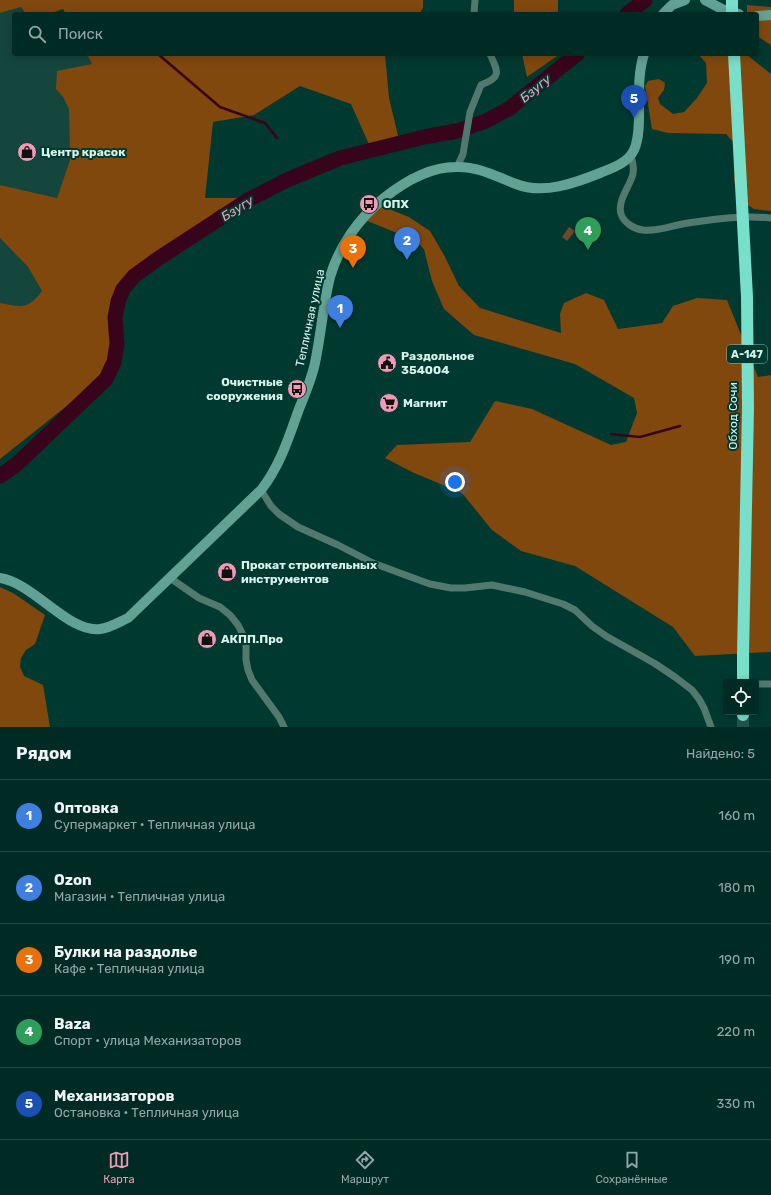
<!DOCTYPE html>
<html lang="ru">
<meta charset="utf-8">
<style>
:root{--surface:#002b24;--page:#0e3731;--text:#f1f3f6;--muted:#95a7a6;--line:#224741;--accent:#f09ab6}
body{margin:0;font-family:Rubik,sans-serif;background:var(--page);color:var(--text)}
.controls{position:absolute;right:12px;bottom:12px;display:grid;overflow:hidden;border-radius:4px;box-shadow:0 2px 10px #0003}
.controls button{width:36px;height:36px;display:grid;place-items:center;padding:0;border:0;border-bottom:1px solid var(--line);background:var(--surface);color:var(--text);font:20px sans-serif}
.you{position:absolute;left:455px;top:482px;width:14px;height:14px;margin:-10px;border:3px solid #fff;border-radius:50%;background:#1a73e8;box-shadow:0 0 0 6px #1a73e833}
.badge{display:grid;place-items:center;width:26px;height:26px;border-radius:50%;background:var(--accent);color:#fff;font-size:13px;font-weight:700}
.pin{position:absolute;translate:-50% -33px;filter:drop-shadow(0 1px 2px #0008)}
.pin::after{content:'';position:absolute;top:21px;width:14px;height:12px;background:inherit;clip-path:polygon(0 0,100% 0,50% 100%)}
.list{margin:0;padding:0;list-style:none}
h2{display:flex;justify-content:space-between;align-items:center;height:52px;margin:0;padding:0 16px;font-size:17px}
h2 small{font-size:13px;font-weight:400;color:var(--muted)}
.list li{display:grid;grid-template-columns:26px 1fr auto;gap:12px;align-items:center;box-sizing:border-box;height:72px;padding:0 16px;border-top:1px solid var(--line)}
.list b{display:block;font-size:15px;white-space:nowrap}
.list p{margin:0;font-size:13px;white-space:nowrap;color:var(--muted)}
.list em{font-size:13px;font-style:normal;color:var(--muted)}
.icon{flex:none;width:22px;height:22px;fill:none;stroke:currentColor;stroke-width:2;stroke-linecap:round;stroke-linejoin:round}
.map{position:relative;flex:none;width:771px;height:727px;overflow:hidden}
.search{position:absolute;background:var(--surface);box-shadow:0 2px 10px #0003;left:12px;right:12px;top:12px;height:44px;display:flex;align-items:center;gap:10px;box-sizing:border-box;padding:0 14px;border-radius:4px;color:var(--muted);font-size:15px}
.sheet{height:412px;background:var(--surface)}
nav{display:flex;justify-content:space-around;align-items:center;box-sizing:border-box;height:56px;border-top:1px solid var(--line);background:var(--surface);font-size:11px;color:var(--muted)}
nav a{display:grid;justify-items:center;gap:2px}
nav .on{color:var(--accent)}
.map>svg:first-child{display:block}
.built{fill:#14463d}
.green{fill:#704929}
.forest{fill:#81480e}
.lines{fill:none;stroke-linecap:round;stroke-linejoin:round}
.stream{stroke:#37041b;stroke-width:2.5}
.river{stroke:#37041b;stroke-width:15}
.highway-tunnel{stroke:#20554c;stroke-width:12;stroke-dasharray:12 6;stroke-linecap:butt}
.street{stroke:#527970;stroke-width:7}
.secondary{stroke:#62a295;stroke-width:10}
.highway{stroke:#77dfca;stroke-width:12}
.highway-bridge{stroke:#77dfca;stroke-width:12}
.labels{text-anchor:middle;stroke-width:4;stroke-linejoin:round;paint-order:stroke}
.shield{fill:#003930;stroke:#97bbb4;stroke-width:1}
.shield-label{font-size:11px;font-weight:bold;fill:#d8f3ec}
.poi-label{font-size:12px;font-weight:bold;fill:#d8f3ec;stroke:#003930;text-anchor:start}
.street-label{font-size:12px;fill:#d8f3ec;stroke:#003930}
.water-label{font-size:13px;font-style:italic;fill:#f6a1bc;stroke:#003930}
</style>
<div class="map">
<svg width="771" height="727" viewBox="0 0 771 727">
<rect width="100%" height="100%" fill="#003930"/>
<path class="built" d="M21,7L26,14H14V54H87L92,64L59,93L63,97L69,109L70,160L57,198L0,185V13Z
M0,238L28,267L42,291L35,301L21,307L0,303Z"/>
<path class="green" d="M569,227L575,231L567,241L562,237Z"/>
<path class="forest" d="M0,0H423V8L419,14H66L63,9L49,14H26L21,7L0,13Z
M514,0H558V14H514Z
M747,5L771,7V45L757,36V14H747Z
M87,54H385L389,98L401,148L372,151L351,104L300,86L254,115L213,122L205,198H246L218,210L111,298L112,370L0,459V303C21,307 28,310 42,291L28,267L0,238V185L57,198L70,160L69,109L63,97L56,89L57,71L92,64Z
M522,54H560L527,77Z
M698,54H746L771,74V211L754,209L738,199L734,180L735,159V144L726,134L668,133L652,129L645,86L648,81L659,79L665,83L664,90L658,98L660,104L673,114L684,112L697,98L707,83L706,63Z
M379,205L409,217L430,231L444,255L459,286L480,308L561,333L560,314L564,303L586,293L604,300L618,329L662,323L673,306L697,298L727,300L758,377L771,375V652L695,656L673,627L575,566L521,551L492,530L462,493L412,472L385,458L397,445L470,442L495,401L532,409L611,445L626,442L637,413L634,398L575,364L474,335L444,309L432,281L424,249L414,240L365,220Z
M0,587L13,593L45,615L35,644L26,650L21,658L20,667L24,676L43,685L50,727H0Z"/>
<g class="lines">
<path class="stream" d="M158,54L220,107L265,123L277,138
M611,434L640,437L680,426"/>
<path class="river" d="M627,14L645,0
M0,476L17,464L106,379L114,362L117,344L115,317L118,302L123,289L134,276L159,258L248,200L287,180L340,158L424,137L457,131L486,121L510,108L577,54"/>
<path class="highway-tunnel" d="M743,727V715"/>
<path class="street" d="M474,14L475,0
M631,156C633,162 634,168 633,174C630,186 617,201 621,214C624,223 634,229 643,230C658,232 673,225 688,223C716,219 743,215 771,218
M457,167L463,154L470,112L481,85C502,77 498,72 490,54
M261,490L271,506L279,514L298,527L338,545L373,563L408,576L430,584L451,588H465L492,585L525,592L563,604L575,610L592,626L606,636L654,663L675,677L692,690L699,699L704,708L711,727
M170,578L199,598L220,607L230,615L238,625L246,641V660L248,670L252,680L279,717L284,727
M756,684H771"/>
<path class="secondary" d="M705,0L722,9L739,14
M663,14L672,5L685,0
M757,16L771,15
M0,578C34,583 68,633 100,629C110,628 119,622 128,618L261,490C280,466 289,437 299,409C305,394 312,378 315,363C321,335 323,305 330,277C339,246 359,218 384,198C404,182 430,167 456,167C478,166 497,177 516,184C543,195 575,183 600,173C612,168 628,163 634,150C639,139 639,125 639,113C639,93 638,73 644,54"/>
<path class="highway" d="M743,654V682
M743,715V712"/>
<path class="highway-bridge" d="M732,14V0
M734,54L747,297L748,408L743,654"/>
</g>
<defs>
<symbol id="shop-disc" viewBox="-11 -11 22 22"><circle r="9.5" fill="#f09ab6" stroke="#003930"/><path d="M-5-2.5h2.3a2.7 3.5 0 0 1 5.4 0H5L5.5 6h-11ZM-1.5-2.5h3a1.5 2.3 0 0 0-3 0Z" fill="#111"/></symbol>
<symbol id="bus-disc" viewBox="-11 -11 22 22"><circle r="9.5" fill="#f09ab6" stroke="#003930"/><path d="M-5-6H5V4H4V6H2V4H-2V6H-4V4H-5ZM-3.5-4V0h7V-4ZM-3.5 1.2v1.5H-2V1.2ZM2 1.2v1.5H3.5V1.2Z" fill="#111"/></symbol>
<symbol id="civic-disc" viewBox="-11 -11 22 22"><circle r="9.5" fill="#f09ab6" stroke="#003930"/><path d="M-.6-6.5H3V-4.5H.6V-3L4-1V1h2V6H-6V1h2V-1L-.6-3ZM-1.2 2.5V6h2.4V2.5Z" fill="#111"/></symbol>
<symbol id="supermarket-disc" viewBox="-11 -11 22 22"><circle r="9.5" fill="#f09ab6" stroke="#003930"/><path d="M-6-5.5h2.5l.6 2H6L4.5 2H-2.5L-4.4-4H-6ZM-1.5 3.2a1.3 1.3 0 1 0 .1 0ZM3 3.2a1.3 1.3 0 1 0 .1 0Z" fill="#111"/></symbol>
</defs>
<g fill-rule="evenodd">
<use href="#shop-disc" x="16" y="141" width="22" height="22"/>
<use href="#bus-disc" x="358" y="193" width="22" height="22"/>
<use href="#civic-disc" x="376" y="352" width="22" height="22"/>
<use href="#bus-disc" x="286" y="378" width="22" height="22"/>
<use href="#supermarket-disc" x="378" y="392" width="22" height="22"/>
<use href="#shop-disc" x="216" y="561" width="22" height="22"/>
<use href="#shop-disc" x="196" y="628" width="22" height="22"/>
</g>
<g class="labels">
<rect class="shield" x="727" y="345" width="40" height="18" rx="3"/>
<g class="shield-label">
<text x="747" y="358">А-147</text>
</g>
<g class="poi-label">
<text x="41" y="156">Центр красок</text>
<text x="383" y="208">ОПХ</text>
<text x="401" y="360">Раздольное<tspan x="401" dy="14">354004</tspan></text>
<text x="283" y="386" text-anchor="end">Очистные<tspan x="283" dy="14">сооружения</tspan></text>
<text x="403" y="407">Магнит</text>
<text x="241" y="569">Прокат строительных<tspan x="241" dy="14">инструментов</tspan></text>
<text x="221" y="643">АКПП.Про</text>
</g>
<g class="street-label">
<text transform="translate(310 318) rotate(-78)" y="4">Тепличная улица</text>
<text transform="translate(733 416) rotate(-90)" y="4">Обход Сочи</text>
</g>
<g class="water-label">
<text transform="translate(535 88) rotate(-39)" y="5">Бзугу</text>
<text transform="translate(237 208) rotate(-32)" y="5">Бзугу</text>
</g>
</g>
</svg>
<div class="controls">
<button><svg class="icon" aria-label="locate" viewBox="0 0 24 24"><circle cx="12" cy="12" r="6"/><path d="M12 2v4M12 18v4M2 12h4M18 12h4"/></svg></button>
</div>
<div class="you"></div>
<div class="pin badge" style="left:340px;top:328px;background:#3f7fe0">1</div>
<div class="pin badge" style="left:407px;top:260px;background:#3f7fe0">2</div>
<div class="pin badge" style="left:353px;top:268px;background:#e8710a">3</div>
<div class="pin badge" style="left:588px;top:250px;background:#2e9e5b">4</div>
<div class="pin badge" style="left:634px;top:118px;background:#1a4fb4">5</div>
<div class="search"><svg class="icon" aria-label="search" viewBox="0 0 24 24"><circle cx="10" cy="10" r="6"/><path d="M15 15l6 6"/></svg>Поиск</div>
</div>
<section class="sheet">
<h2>Рядом<small>Найдено: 5</small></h2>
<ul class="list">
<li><span class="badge" style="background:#3f7fe0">1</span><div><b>Оптовка</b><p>Супермаркет · Тепличная улица</p></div><em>160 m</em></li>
<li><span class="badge" style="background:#3f7fe0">2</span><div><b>Ozon</b><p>Магазин · Тепличная улица</p></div><em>180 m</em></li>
<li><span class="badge" style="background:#e8710a">3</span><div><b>Булки на раздолье</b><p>Кафе · Тепличная улица</p></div><em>190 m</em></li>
<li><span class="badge" style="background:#2e9e5b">4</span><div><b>Baza</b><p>Спорт · улица Механизаторов</p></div><em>220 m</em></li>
<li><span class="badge" style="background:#1a4fb4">5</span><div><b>Механизаторов</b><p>Остановка · Тепличная улица</p></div><em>330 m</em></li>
</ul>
</section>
<nav>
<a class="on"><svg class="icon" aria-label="map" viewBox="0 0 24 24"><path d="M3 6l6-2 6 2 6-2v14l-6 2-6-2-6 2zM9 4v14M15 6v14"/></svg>Карта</a>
<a><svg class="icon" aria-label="directions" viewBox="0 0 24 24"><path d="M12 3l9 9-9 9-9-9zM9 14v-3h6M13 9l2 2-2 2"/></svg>Маршрут</a>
<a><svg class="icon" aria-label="saved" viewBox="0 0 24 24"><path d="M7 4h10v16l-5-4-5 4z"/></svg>Сохранённые</a>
</nav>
